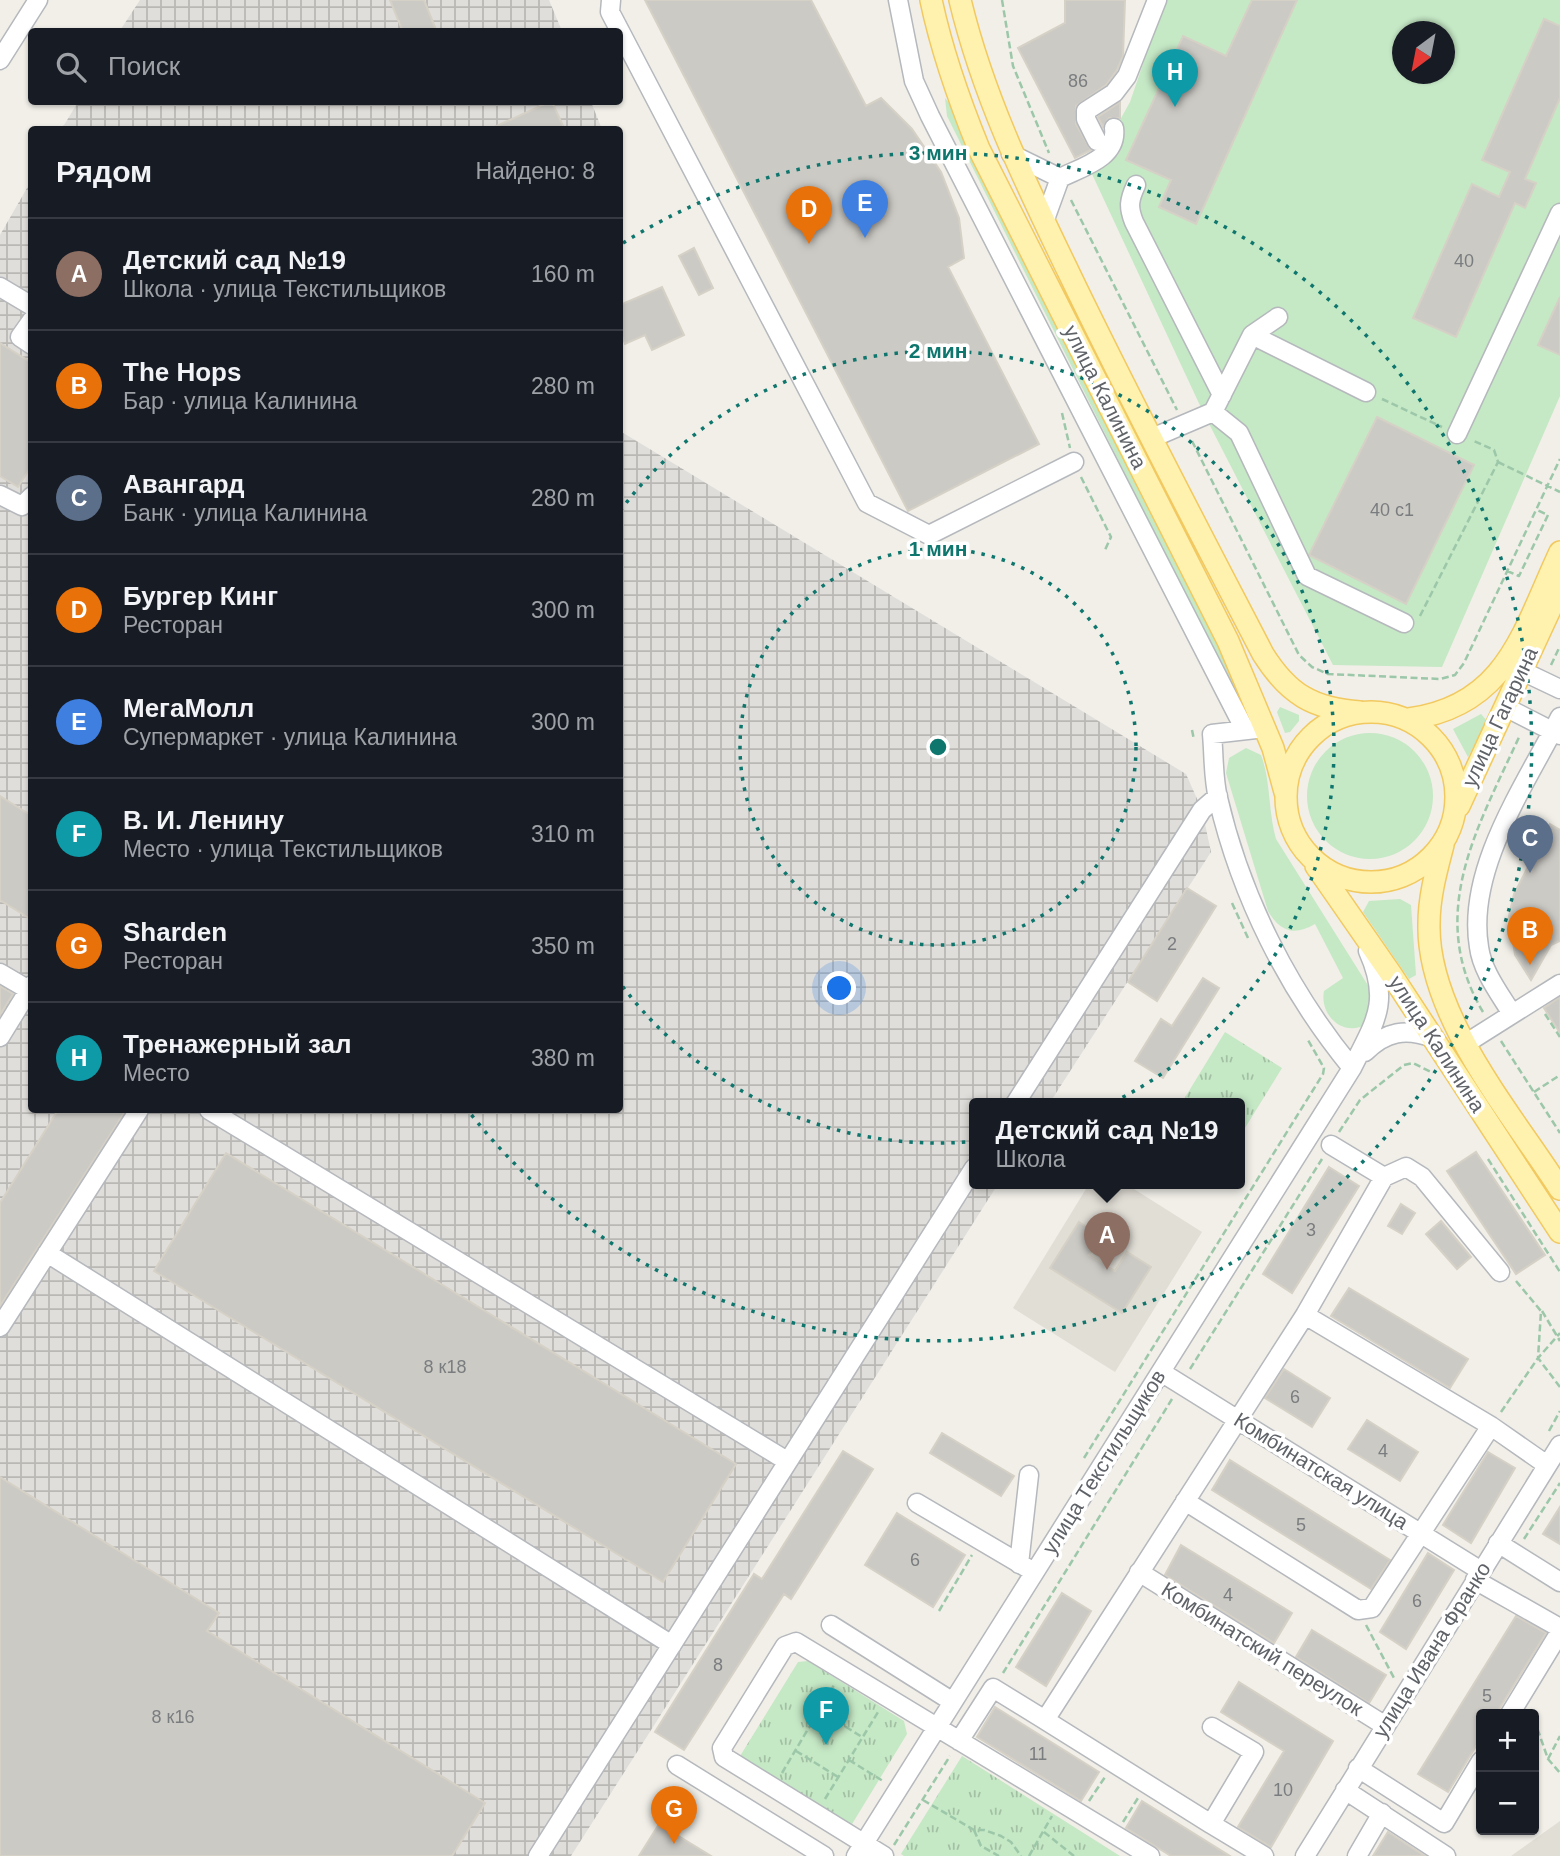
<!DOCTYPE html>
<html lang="ru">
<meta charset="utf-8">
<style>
:root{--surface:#171b24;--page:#242831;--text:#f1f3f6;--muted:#9ea1a6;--line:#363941;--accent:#ea4335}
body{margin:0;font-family:Helvetica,sans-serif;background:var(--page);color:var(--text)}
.controls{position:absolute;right:21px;bottom:21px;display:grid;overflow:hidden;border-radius:7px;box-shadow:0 2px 5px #0004}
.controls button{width:63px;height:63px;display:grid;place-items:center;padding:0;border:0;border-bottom:2px solid var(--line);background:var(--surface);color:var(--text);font:35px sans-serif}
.compass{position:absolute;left:1392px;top:21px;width:63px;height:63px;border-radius:50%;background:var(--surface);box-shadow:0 2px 5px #0004;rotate:212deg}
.you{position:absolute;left:840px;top:989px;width:24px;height:24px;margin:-18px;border:5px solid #fff;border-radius:50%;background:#1a73e8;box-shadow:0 0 0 10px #1a73e833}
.badge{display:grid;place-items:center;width:46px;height:46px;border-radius:50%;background:var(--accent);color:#fff;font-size:23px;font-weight:700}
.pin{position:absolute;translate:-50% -58px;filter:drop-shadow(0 2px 4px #0008)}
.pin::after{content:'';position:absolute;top:37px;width:24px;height:21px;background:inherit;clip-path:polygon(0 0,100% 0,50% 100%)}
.popup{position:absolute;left:969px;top:1098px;width:276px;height:91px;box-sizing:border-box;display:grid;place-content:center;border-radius:7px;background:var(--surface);filter:drop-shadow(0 2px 5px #0005);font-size:23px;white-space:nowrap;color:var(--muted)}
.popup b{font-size:26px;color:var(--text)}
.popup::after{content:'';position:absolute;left:50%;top:100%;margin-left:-14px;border:14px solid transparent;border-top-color:var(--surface)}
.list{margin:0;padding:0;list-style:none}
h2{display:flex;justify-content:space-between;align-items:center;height:91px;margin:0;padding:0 28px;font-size:30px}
h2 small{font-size:23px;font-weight:400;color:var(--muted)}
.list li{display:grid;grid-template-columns:46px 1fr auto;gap:21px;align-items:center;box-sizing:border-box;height:112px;padding:0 28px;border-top:2px solid var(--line)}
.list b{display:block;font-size:26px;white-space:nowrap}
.list p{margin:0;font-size:23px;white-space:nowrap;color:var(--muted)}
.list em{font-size:23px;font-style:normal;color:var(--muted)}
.icon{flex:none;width:38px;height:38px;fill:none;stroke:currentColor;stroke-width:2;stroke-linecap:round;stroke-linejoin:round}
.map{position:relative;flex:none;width:1560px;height:1856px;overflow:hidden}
.search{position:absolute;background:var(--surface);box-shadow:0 2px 5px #0004;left:28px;top:28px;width:595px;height:77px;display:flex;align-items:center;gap:18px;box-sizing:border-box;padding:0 24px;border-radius:7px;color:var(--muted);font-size:26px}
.panel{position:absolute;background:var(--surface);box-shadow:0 2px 5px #0004;left:28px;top:126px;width:595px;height:987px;border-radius:7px}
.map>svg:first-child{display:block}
.industrial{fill:url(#industrial-grid)}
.education{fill:#e1ded6}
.grass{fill:#c5e8c5;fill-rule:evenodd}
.park{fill:url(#park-tufts)}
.building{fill:#cccac5;stroke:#d6d1c6;stroke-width:2}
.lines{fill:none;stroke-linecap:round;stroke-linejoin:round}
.minor-casing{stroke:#b5b8bc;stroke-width:21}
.major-casing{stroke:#f2c960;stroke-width:24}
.path{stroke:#9cc7a9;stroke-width:2.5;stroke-dasharray:7 3.5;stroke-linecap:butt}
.minor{stroke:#fff;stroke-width:18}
.major{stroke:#fff2af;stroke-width:21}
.ring{fill:none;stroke:#0f766e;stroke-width:3.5;stroke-dasharray:3.5 7}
.labels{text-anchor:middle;stroke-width:7;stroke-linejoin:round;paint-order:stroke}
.number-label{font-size:18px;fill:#7a7d7f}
.street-label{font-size:21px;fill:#5f6368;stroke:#fff}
.centre{fill:#0f766e;stroke:#fff;stroke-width:3.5}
.ring-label{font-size:21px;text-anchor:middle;font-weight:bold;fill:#0f766e;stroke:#fff;stroke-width:7;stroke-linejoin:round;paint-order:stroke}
</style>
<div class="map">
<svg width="1560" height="1856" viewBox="0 0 1560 1856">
<defs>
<pattern id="industrial-grid" width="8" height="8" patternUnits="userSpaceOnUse" patternTransform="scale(1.75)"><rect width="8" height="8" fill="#e0deda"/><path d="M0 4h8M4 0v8" fill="none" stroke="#b9b8b5"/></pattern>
<pattern id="park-tufts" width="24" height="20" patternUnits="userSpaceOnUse" patternTransform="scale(1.75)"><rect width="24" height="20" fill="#c5e8c5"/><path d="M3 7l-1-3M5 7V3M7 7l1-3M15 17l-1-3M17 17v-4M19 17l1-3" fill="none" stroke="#a3c0a4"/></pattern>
</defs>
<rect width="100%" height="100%" fill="#f1efe8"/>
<path class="industrial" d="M140,0H549L562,31L119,32Z
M78,102H591L602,129L61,130Z
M31,181L32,1110H620V431L1186,774L1202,810L1211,852L1049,1104H974V1184H998L571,1856H0V235Z"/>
<path class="education" d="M1089,1184H1126L1202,1232L1115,1372L1013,1308Z
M1560,1821V1856H1511Z"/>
<path class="grass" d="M1165,0H1560V396L1442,667L1333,665L1204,414L1092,174L1118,155L1121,149L1120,120L1130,102ZM1402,32H1444V74H1402Z
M945,98L957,113L1243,695L1240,698L1235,695L947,116Z
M1280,707L1299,715V721L1290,732L1285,733L1277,712Z
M1481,714L1487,721L1468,757L1453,729Z
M1307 796a63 63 0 1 1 126 0a63 63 0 1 1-126 0Z
M1246,748L1261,755C1271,782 1268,811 1276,839L1374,995L1368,1023C1345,1039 1319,1016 1324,991L1343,978L1315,924C1294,936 1280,932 1268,911L1226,773L1229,758Z
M1400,899L1411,905L1416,975L1409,979L1363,912L1369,901Z"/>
<path class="park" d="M1225,1032L1282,1068L1240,1136V1104H1181Z
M808,1661L904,1721L907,1734L849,1829L737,1761L798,1662Z
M962,1756L1120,1856H904L901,1854Z"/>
<path class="building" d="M390,0H424L437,32H403Z
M645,0H811L866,106L881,98L912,129L941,172L959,218L964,258L948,267L1039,444L908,511Z
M1065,0H1125L1123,56L1117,70L1106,85L1076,106V124L1091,150L1075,158L1018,48L1065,23Z
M1252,0H1297L1196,224L1159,207L1171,180L1126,160L1183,36L1226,56Z
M1544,19L1560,26V98L1525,179L1536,183L1525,208L1515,203L1456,337L1413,318L1472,184L1499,197L1510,172L1482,160Z
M549,102H552L565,130H488Z
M1120,102V118H1109L1103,127L1098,117Z
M694,248L713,288L699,295L679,256Z
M662,287L684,335L652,350L645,335L625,344L620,330V305Z
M1560,297V355L1538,345Z
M0,343L32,363V465L18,487L0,476Z
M1377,417L1474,465L1406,604L1309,555Z
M0,796L32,816V920L0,900Z
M1550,824L1560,830V941L1551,945L1531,980L1515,955L1509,916L1514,894Z
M1187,888L1216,906L1157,1001L1128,982Z
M1203,978L1219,988L1163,1078L1135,1061L1161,1019L1172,1026Z
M0,986L13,994L0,1015Z
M1560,997V1033L1544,1008Z
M58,1110H126L0,1306V1203Z
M1476,1152L1545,1255L1516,1274L1447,1171Z
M226,1153L736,1464L663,1582L154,1271Z
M1329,1167L1359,1186L1292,1293L1263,1274Z
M1401,1204L1415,1213L1402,1234L1388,1226Z
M1441,1221L1471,1257L1457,1269L1426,1234Z
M1079,1222L1101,1236L1089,1255L1115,1271L1127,1252L1151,1267L1122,1313L1050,1268Z
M1349,1288L1468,1359L1450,1388L1331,1316Z
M1284,1369L1330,1398L1312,1427L1265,1398Z
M1367,1420L1418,1452L1400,1481L1348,1449Z
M942,1433L1014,1476L1001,1496L930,1453Z
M843,1451L873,1469L791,1599L784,1594L684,1750L655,1732L754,1574L762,1579Z
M1488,1452L1515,1468L1471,1543L1443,1525Z
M1230,1460L1390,1560L1371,1589L1212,1490Z
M0,1477L219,1613L207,1631L485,1803L452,1856H0Z
M1560,1507V1544L1543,1534Z
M897,1513L965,1555L933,1607L865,1565Z
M1181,1545L1292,1613L1274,1643L1165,1575Z
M1428,1553L1454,1570L1406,1649L1380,1632Z
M1062,1593L1091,1611L1046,1686L1016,1667Z
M1516,1616L1546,1633L1496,1714H1481V1738L1448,1792L1418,1774Z
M1312,1630L1386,1675L1369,1703L1296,1657Z
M1239,1682L1333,1741L1271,1847L1238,1827L1284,1751L1221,1712Z
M995,1707L1099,1772L1081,1801L977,1737Z
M1142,1801L1230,1856H1171L1158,1848L1126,1828Z
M659,1824L711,1856H639Z
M1388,1832L1425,1856H1373Z"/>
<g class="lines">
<defs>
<path id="minor" d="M611,0L610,12L867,503L929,535L1074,462
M898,0L914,81L930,116L1245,730
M0,60L38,0
M1097,141L1086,119V111L1114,93L1127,76L1157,0
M1011,154L1060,178L1044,222
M1060,178C1082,167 1118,158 1114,128
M1136,185C1129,200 1128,207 1134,222L1222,395
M0,287L32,306
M32,320L20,337L32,345
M1252,335L1278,317
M1366,392L1252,335L1213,412L1239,433L1307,576L1404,623
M1457,434L1560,213
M1152,438L1213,412
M0,495L22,506L32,496
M1522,671L1560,689
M1505,707L1560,735
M1256,729L1212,734C1214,755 1213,778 1218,798C1241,897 1288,990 1352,1068
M0,973L29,990
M1512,1014C1500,994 1482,971 1479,947C1466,869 1526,784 1560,717
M0,1037L32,985
M1465,1044L1560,984
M1365,1052C1386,1031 1406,1028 1433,1038
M1015,1104L1202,810L1218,796
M209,1110L787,1461
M1331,1145L1384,1177L1406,1167L1422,1177L1500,1272
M47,1253L672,1645
M1305,1315L1491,1426L1547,1465
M0,1327L139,1110
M1161,1372L1481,1571
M1185,1501L1358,1610L1372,1608L1491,1426
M917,1503L1034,1572
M1498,1543L1560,1582
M1019,1564L1029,1475
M1139,1572L1384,1725
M1475,1580L1560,1628
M831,1625L953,1702
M1510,1714L1560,1632
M1212,1727L1254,1752L1211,1824L1264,1856
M959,1741L993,1688L1045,1720
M677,1765L824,1856
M1358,1768L1444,1823L1481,1761
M1345,1790L1446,1856
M1211,1824L1045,1720L1305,1315L1384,1177
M538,1856L974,1168
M856,1856L1352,1068C1375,1022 1391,1002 1368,951
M884,1856L724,1757L722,1748L785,1646L796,1642L1150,1856
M1305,1856L1560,1445
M1357,1856L1382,1813"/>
<path id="major" d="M931,0C942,52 959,100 979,149L1228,641L1273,748L1285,792
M960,0C983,96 1025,182 1068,271C1130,400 1197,527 1263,654C1288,694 1313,709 1360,712
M1286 797a85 85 0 1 1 170 0a85 85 0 1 1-170 0Z
M1409,719C1507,706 1523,631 1560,552
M1459,806L1560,588
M1443,845C1436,872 1429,897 1429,924C1427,1016 1512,1114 1560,1189
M1316,866L1391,974L1560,1232"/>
</defs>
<use href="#minor" class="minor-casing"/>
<use href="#major" class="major-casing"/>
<path class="path" d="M1002,0L1013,66L1049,153
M1071,200L1177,410
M1382,399L1442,427
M1062,413L1070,448
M1192,441L1299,655L1312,667L1328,674L1440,679L1455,675L1464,663L1560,459
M1498,462L1560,492
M1081,477L1111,537L1104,552
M1507,571L1519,576L1548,515L1537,510
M1420,616L1498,462L1494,450L1474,441
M1551,665L1560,646
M1192,730L1194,740
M1232,903L1248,938
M1483,1012C1425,914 1478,827 1520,735
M1545,1014L1560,1037
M1501,1041L1560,1133
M1534,1092L1560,1075
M1339,1132L1360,1100L1404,1065L1413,1063L1433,1073
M1488,1159L1560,1272
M1516,1281L1541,1311L1538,1358L1560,1387
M1542,1311L1560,1341
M1190,1369L1322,1159
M1501,1412L1538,1358L1560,1333
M1549,1431L1560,1411
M1084,1458L1323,1074L1324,1068L1308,1040
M1524,1539L1560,1483
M939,1611L972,1555
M1366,1625L1394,1678
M1003,1673L1172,1399
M819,1710L862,1737
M1534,1719L1548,1759L1560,1773
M796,1751L838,1777
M1548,1759L1560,1736
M849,1760L883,1781
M782,1773L834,1685
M825,1799L878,1712
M923,1800L974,1830H984L1001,1836L1011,1842L1021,1856
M1089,1801L1105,1777
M1123,1822L1138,1798
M974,1830L981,1846L999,1856
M1044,1832L1074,1856
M894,1845L950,1756
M1029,1856L1052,1816"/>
<use href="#minor" class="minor"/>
<use href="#major" class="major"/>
</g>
<g class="ring">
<circle cx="938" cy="747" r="198"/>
<path d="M620 511A396 396 0 1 1 620 983"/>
<path d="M623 243A594 594 0 1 1 470 1113"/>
</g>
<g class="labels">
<g class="number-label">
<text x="1078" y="87">86</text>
<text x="1464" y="267">40</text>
<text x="1392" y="516">40 с1</text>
<text x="1172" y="950">2</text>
<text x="1311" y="1236">3</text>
<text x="445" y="1373">8 к18</text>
<text x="1295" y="1403">6</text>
<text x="1383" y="1457">4</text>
<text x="1301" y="1531">5</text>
<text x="915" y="1566">6</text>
<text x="1228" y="1601">4</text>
<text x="1417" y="1607">6</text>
<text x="718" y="1671">8</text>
<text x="1487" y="1702">5</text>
<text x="173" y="1723">8 к16</text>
<text x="1038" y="1760">11</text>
<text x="1283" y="1796">10</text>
</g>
<g class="street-label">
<text transform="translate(1105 397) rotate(63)" y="7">улица Калинина</text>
<text transform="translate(1500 717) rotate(-65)" y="7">улица Гагарина</text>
<text transform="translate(1437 1044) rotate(57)" y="7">улица Калинина</text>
<text transform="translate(1104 1462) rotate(-58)" y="7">улица Текстильщиков</text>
<text transform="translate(1321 1471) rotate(32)" y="7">Комбинатская улица</text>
<text transform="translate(1262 1649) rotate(32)" y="7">Комбинатский переулок</text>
<text transform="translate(1432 1650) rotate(-58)" y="7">улица Ивана Франко</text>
</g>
</g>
<circle cx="938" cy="747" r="10" class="centre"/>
<g class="ring-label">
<text x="938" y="160">3 мин</text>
<text x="938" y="358">2 мин</text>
<text x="938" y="556">1 мин</text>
</g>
</svg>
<div class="controls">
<button>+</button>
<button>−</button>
</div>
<svg class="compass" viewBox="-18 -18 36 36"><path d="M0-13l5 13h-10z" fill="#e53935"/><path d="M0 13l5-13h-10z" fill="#9ea1a6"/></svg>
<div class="you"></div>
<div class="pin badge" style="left:1107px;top:1270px;background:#8d6e63">A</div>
<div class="popup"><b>Детский сад №19</b>Школа</div>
<div class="pin badge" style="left:1530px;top:965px;background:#e8710a">B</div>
<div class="pin badge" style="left:1530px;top:873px;background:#5c6f8a">C</div>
<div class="pin badge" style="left:809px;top:244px;background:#e8710a">D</div>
<div class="pin badge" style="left:865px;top:238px;background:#3f7fe0">E</div>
<div class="pin badge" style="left:826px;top:1745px;background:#0f9aa8">F</div>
<div class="pin badge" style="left:674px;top:1844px;background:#e8710a">G</div>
<div class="pin badge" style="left:1175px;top:107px;background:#0f9aa8">H</div>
<div class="search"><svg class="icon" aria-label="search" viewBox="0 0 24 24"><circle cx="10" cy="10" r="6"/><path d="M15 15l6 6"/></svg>Поиск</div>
<section class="panel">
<h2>Рядом<small>Найдено: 8</small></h2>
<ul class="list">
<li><span class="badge" style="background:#8d6e63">A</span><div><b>Детский сад №19</b><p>Школа · улица Текстильщиков</p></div><em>160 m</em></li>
<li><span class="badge" style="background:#e8710a">B</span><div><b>The Hops</b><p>Бар · улица Калинина</p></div><em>280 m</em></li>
<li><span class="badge" style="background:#5c6f8a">C</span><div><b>Авангард</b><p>Банк · улица Калинина</p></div><em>280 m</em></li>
<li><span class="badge" style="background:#e8710a">D</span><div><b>Бургер Кинг</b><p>Ресторан</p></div><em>300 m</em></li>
<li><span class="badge" style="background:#3f7fe0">E</span><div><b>МегаМолл</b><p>Супермаркет · улица Калинина</p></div><em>300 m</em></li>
<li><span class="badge" style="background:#0f9aa8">F</span><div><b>В. И. Ленину</b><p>Место · улица Текстильщиков</p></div><em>310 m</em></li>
<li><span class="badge" style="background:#e8710a">G</span><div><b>Sharden</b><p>Ресторан</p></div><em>350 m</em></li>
<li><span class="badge" style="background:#0f9aa8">H</span><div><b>Тренажерный зал</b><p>Место</p></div><em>380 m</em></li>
</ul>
</section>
</div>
